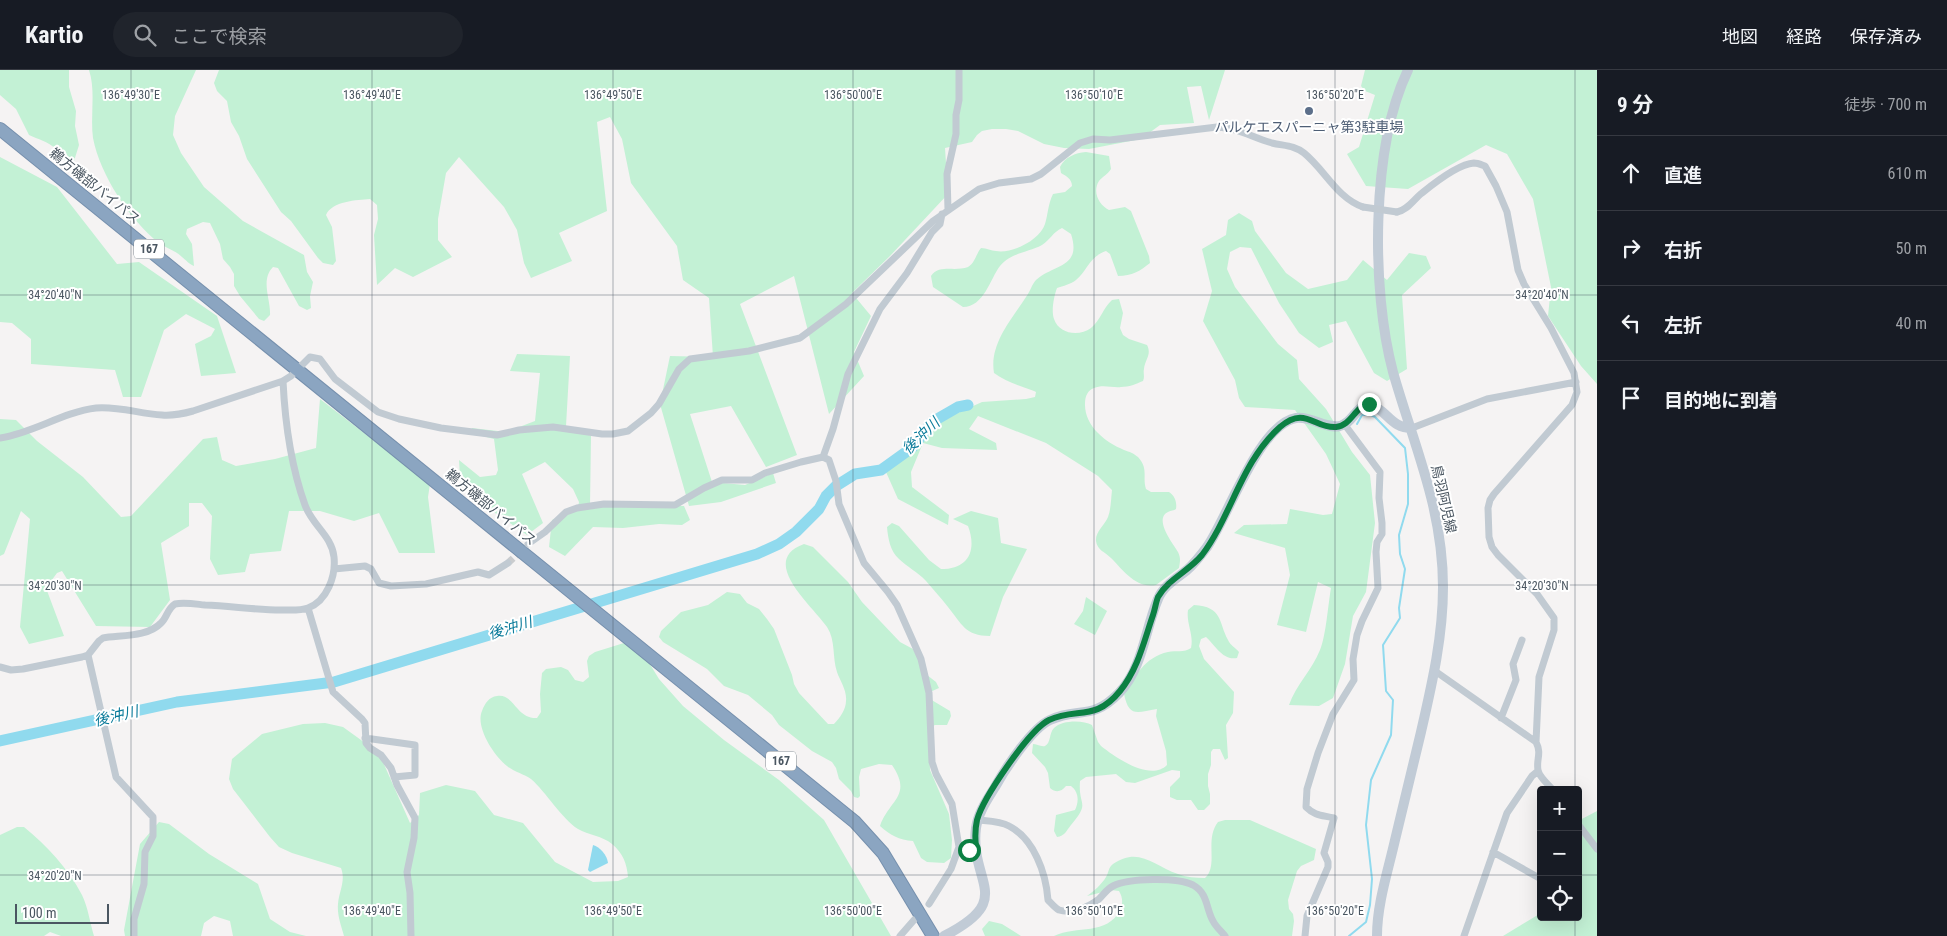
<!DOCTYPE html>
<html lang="ja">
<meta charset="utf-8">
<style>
:root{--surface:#171b24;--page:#20242c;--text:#f1f3f6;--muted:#9ea1a6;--line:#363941}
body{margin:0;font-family:"Roboto Condensed","Noto Sans JP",sans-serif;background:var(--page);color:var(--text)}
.controls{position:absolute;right:15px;bottom:15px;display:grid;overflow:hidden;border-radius:5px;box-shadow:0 5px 20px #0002}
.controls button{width:45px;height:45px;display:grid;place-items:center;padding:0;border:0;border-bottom:1px solid var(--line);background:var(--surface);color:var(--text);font:25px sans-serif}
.scale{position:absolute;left:15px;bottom:12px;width:94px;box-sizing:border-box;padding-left:5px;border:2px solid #4a5661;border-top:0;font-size:14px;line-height:18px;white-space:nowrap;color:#4a5661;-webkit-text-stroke:4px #fff;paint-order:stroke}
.stop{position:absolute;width:15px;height:15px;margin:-11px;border:4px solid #0b8043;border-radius:50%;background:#fff}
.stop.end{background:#0b8043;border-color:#fff;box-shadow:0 1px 5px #0008}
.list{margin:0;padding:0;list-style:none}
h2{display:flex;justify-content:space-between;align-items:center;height:65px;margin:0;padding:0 20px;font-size:21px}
h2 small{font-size:16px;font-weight:400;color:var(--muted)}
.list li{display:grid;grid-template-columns:32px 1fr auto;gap:15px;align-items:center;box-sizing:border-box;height:75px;padding:0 20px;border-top:1px solid var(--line)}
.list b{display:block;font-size:19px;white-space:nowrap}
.list em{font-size:16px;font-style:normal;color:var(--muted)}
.icon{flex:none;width:28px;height:28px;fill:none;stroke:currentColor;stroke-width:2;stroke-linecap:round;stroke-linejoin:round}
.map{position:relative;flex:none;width:1597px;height:866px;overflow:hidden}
header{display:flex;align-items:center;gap:30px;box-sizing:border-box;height:70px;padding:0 25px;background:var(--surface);border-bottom:1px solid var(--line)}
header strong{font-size:24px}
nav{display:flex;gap:28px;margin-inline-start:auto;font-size:18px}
.search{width:350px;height:45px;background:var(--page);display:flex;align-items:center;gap:12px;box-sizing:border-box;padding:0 18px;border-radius:28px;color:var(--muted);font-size:19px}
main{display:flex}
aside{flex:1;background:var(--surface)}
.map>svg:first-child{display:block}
.green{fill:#c3f1d5}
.water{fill:#90daee}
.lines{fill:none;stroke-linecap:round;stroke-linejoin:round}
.stream{stroke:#90daee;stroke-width:2}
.river{stroke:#90daee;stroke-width:11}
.street-tunnel{stroke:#caccce;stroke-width:7;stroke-dasharray:7 3.5;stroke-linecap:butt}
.highway-casing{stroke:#7690ad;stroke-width:14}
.street{stroke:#c1cad2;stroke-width:7}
.secondary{stroke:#c1cbd6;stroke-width:10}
.highway{stroke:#8ba5c1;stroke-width:12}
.street-bridge{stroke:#c1cad2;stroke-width:7}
.route{stroke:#0b8043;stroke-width:6}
.ticks{fill:none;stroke:#4a5661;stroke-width:1;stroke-opacity:0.45}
.service-dot{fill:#5c6f8a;stroke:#fff;stroke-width:2}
.labels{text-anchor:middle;stroke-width:4;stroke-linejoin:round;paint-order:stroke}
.shield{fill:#fff;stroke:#808990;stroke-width:1}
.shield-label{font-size:12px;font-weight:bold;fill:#4a5661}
.service-label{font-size:14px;fill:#4e5e75;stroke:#fff}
.street-label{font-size:14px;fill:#4a5661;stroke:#fff}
.water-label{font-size:15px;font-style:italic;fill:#0c7c9b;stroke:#fff}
.ticks-label{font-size:12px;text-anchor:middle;fill:#4a5661;stroke:#fff;stroke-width:4;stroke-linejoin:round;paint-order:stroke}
</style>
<header>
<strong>Kartio</strong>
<div class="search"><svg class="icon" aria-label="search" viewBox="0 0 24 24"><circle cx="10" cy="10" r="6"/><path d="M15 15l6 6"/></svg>ここで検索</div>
<nav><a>地図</a><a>経路</a><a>保存済み</a></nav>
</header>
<main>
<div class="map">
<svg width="1597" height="866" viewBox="0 0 1597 866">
<rect width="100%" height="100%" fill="#f5f3f3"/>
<path class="green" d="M0,0H69V17L76,41L75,56L79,75L74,91L69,93C62,90 61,83 55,78C48,72 38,69 29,65L16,39L0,25Z
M89,0H196L175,46L173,65L181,83L204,117L243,151L304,185L307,202L313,212L310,226L311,238L307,240L299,236L278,198L273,197C260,210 271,230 270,245L264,251L259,249L240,226L234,216V204L230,197L223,189L220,174L210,153L203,152L187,159L186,164L192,174L194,196C188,193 187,191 182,187C176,181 166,178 159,173C130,150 100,105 93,68C90,46 96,21 89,0Z
M219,0H1225L1209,50L1201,16L1187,17L1194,53L1160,55L1141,69L1089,79L1064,78L1044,74L1018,61L1006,59H992L982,61L977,65L972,72L945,78L948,124L890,186L852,223L871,246L854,282L864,306L829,344L794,206L740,234L797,385L766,397L731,336L690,344L712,412L745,415L773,403L776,413L721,432L689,436L660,334L670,286L713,287L709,228L683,210L677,176L631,113L622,69L610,47L597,52L607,141L559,163L572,191L531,208L524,193L517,160L504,137L459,87L446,103L438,149V170L452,187L413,207L395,198L377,215L374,165L378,149L377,135L370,129C357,130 332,131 326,145L332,157L336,191L333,195L323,193L318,188L291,151L281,142L247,89L239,66L231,52L227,31L217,21L214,13Z
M1365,0H1597V314L1581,296L1548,246L1551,217L1533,129L1507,84L1486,75L1408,119L1366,116L1347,84L1359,77L1375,25L1365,21L1361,16Z
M1086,82L1109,86L1111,99C1108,104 1102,107 1099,111C1092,122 1099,135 1109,140L1125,137L1131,141L1149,186L1150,193C1140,201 1132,206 1118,206L1110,184L1106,181C1090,186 1087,201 1076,210C1071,214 1063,216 1057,218C1054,226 1051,241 1054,249C1059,264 1079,267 1091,258C1100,251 1103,238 1112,230L1119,229L1123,243L1120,258L1123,265L1129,269L1147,275C1152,285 1145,289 1144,299C1143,303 1145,307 1143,311C1136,314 1129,317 1121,317C1112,318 1103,314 1094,318C1088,320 1085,326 1085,333C1084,356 1105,372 1124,380C1130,382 1133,383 1138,387C1149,399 1142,407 1146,419L1151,422H1169C1175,426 1177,432 1176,439C1174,441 1171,440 1168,442C1153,449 1174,475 1178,482C1181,488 1180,492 1179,498L1156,515C1136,519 1123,500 1111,488C1105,482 1097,480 1096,471C1095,462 1105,455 1108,447C1111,439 1111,429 1112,420L1098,406L1046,373L978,346L969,359L996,373L997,380L942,378L923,373L911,402L912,417L949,445L948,455L898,429L886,402L910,384L936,354L951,346L982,332L1026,329L1035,327L1036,322L1034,321C1020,316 1006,312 994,303C989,274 1012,249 1026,227C1030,222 1032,214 1036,210C1054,194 1082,198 1071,164L1062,158C1053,162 1050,170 1042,175C1027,183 1012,182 1000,196C990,209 984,237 963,237L933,217L931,206C939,194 955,202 968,197C975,193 976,184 981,178C987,178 991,181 996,181C1012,184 1040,170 1045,154C1048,144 1048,134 1053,124L1065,122L1072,116C1072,109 1066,106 1061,103L1060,97C1065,87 1075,83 1086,82Z
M0,87L57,117L117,194L139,192L217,246L236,303L201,306L195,274L211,266L215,259L186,244L164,260L141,327H123L115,300L31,294V269L12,253L0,252Z
M1239,143L1252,151L1255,161L1286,203L1308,219L1347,210L1363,190L1387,210L1409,183L1426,186L1431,198L1402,225L1407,299L1387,311L1374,303L1346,251L1329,255L1333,272L1319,278L1299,263L1279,233L1251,178L1240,177L1230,182L1227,199L1235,217L1278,274L1297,290L1299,309L1326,339L1352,382L1370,405L1375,453L1366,522L1353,546L1345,594L1333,628L1319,636L1289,635C1296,615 1312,600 1320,580C1326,566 1328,535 1331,518L1318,512L1306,562L1277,555L1290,505L1285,478L1234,463L1244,455L1287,454L1290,439L1323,445L1332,444L1340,414L1326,384L1295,340L1245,337L1239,328L1235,310L1203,251L1212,221L1202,179L1226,165L1228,150Z
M517,284L570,286L566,356L591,366L590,436H684L690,450L682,455L659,454L623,458L593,457L565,486L549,477L552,450L578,437L579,432L573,419L545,392L522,404L543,453L527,465L472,427L460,407L459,390L480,407L496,405L498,400L494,369L471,363L472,358L506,362L535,351L540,303L510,301Z
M320,329L430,414L428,427L435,483H399L379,443L354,451L320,441H289L281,481L250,484L245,502L218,505L210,489L212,446L202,433H189V456L161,473L170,530L150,557L96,556L62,501L57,503L46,518L64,566L29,574L20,557L30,449L21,441L4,484L0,486V349L16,350L37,371L83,407L121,447L131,446L203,369L217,367L222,390L236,396L275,389L316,378Z
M971,441L998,448L1001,473L1027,479L1003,527L990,566C965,566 962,554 948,537C941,528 933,519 926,511C918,502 907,497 899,489C890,481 888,468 887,457L892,453L899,456L929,490L941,499C969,499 977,480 968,456L953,449Z
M804,474L813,477L848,512L862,532L900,572L913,579L927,605L936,612L939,618L930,622V629L950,641L951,646L947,655H935L929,658L930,700L949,744L952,770L951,788L944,793L927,792L921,788L913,771C899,770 890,765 880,756C889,730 913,726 892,695L879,694L861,699L859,707L860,726L858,728L854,727L851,721L839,709L836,698L832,692L812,681L779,655L772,645L748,625L724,616L707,599L663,572L659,567L661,561L681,542L708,535L727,522L740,524L747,533L759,539L767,549L774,559L792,605L794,614L799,623L828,654H834C840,648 846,639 846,631C847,620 840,611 837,602C832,587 836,571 827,557C814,537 757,491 804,474Z
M1086,527L1107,541L1095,565L1074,554L1083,541Z
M1194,535C1223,537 1218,551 1228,570C1230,575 1236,578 1239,582L1237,588C1223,591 1215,575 1206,567L1201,569L1199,576L1204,589L1234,622L1233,643L1226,655L1228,688L1225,690L1220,679H1213L1211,682V695L1208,704V716L1210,724V734L1204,740H1198L1191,730H1177L1170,727V717L1180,707V701L1172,700L1135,713L1126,712L1116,704L1086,707L1080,711C1078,737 1091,731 1071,755C1066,761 1065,766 1057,767L1054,761L1056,745L1075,740C1079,732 1079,722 1071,716H1066C1061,722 1056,723 1050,718L1048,703L1045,697L1032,683L1033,674C1036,674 1041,677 1045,676C1051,673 1049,663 1054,658C1062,650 1083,650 1092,655L1098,672L1101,676C1115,687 1150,712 1167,695L1166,681L1156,646L1157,639C1137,642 1129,648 1124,624C1135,606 1145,587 1168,582C1176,580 1184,583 1191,578C1194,565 1186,553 1188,540Z
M624,573L648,591L659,609L683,636L724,670L779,710L824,750L891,866H344C341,855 337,845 338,834C339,821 346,811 341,798L292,783L279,777L270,767L233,719L229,709L232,689L262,664L303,654L325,653L343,657L379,683L410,753L419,745L420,723L446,715L475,721L494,745L523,753L555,792L593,812L618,811L628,807C627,794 623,783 612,774C603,766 588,765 578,759C562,749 546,722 531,709C524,704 514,702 507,696C494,686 475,657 482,641C485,633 489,627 497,626C514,623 516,649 537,648L541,642L540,624L542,603L546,599L561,597L568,600L575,610L583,612L589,607L587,591L589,586L595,582Z
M1597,741V866H1503L1541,843V847H1578V751Z
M1225,750H1250L1316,779L1314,790L1301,796L1297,801L1288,830L1289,839L1293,844L1294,851L1292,866H1054C1077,855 1107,866 1120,840C1123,833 1123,828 1119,821L1111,820L1087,826C1093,822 1102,814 1106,807C1109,802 1108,798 1113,794C1139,776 1154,796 1178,804C1186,807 1196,808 1205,808C1219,795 1204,770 1218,752Z
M159,752L169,754L209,784L258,814L270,849L290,862L306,866H233L230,851L214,846L204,853L201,866H125L124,860L140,774Z
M17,757H24C47,776 68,798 82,825C88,837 90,853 94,866H61L50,862L44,866H0V765Z
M989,851L1002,854L1021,866H985L982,859Z"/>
<path class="water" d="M593,775C600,777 607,785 608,793L590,802L588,800Z"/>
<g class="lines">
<path class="stream" d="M1349,866L1366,852L1370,835L1372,809L1366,755L1371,710L1391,665L1393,630L1386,621L1383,575L1400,548L1399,538L1405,499L1400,484L1399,465L1408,434V404L1405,378L1375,347L1371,345H1362L1357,354"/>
<path class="river" d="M0,671L177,632L334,612L757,484L779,474L796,462L819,439L826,426L836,416L855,404L881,400L913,377L932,352L958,337L968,335"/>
<path class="street-tunnel" d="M508,493L523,479"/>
<defs>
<path id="highway" d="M0,59L855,752L883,783L933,866"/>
</defs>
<use href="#highway" class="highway-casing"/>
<path class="street" d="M948,140L947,104L956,64V45L959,30V0
M1397,142C1408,140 1414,129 1422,123C1433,114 1459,94 1474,93C1478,93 1482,95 1485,96L1496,116L1507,142L1518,200L1524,214L1551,258L1574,303L1577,322L1572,335L1494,424L1490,430L1488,438L1489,467L1492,477L1498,485L1537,524L1554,548V560L1539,607L1536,672C1542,684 1536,689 1538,700C1539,707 1548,714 1553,720
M1412,358L1487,329L1576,312
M0,368C33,363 63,342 96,338C119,336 140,344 162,345C173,346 182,344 193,341L283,311L291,306L310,287L320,289L335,309L378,342L399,349L441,358L497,365L519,360L553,357L602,364H613L628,361L651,343L659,334L679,299L690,289L749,281L800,268L846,234L933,151L979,119L999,113L1031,109L1041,104L1080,73L1093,69L1110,70L1217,57C1239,58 1251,67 1272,73C1284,76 1294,75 1304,83C1325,100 1337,128 1363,137
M823,387L833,359L848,304L880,239L907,203L932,162L940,154L942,144
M528,474L545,462L566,442L577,438L604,434L675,435L704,418L722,410H752L765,403L801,392L823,387L829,390L836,411L839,434L864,493L888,522L897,535L921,589L929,623L932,692L936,704L952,734L959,777L951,799L929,834
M334,499L365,496L371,499L379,513L391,516L426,514L469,504L478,502L489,505L508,493
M308,538L333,622L362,649L365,653L366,673L370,678L381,685L391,698L397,715L415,748L414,768L407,802L410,823L411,866
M88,585L116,707L153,747V766L145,782L144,814L134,849V866
M0,597L11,600L23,599L82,587L88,585L99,571L103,568C121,565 148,567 161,553C167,548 167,539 175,534C184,532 195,534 205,535C231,536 256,540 281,540C289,540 300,541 308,538C327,531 336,506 334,487C332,466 312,455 305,435C291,396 285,353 283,311
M1435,601L1536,672
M1501,648L1516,610L1513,594L1522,570
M365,668L415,675V705L394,707
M978,750C987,751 1000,751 1009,756C1034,769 1046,803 1048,830C1051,833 1055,838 1059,840C1072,844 1089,837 1099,829C1104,824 1107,819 1113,816C1129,808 1177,807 1193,815C1208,823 1206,839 1213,851C1216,857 1221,861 1225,866
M1578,754L1597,779
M959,777L969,779L976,777
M1493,782L1541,809
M900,866L914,850
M1305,866L1307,846L1328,797V792L1324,783L1334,748C1322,745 1315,746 1306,737L1307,719L1318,683L1333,644L1354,610L1353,589L1357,565L1362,551L1378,518L1376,482L1377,472L1382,464V453L1379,428L1380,402L1345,355
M1464,866L1507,743L1532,706L1538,701"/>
<path class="secondary" d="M944,866C1017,829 969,813 976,758C978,743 987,730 995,717C1005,699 1032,658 1050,650C1078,637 1092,651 1119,623C1143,598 1145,559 1158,529C1163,516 1177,508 1187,500C1195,493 1201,485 1207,477C1227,449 1259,354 1296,348C1312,346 1325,359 1340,356C1353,353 1354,338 1369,334C1388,340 1390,358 1412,358
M1377,866C1377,834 1388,801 1395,770C1404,734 1412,698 1421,662C1432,614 1443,567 1443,517C1443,438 1414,376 1393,302C1371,220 1371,77 1408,0"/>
<use href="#highway" class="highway"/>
<path class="street-bridge" d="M1363,137L1397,142"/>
</g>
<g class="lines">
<path class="route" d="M969,780L976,777C975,768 975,759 977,750C983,728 1029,660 1049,650C1077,637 1095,652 1120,621C1138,599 1144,571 1153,545C1155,539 1156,532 1158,527C1168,509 1189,501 1202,485C1232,445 1241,392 1280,357C1305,335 1315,359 1336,357C1352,355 1354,337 1369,334"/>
</g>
<path class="ticks" d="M131,0V866M372,0V866M613,0V866M853,0V866M1094,0V866M1335,0V866M1575,0V720M0,225H1597M0,515H1597M0,805H1541M1578,805H1597M1575,847V866"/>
<circle class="service-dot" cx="1309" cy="41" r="5"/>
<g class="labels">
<g class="shield">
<rect x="134" y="169.5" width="30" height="19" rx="4"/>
<rect x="766" y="681.5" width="30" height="19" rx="4"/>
</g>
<g class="shield-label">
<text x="149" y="183">167</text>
<text x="781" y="695">167</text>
</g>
<g class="service-label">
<text x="1309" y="62">パルケエスパーニャ第3駐車場</text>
</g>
<g class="street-label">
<text transform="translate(95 116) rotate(39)" y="5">鵜方磯部バイパス</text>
<text transform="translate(1444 429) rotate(77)" y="5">鳥羽阿児線</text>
<text transform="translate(491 437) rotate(39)" y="5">鵜方磯部バイパス</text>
</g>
<g class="water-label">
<text transform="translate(921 366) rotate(-44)" y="5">後沖川</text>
<text transform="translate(510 558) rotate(-17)" y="5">後沖川</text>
<text transform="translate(116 646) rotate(-13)" y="5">後沖川</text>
</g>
</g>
<g class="ticks-label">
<text x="131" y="29">136°49'30"E</text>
<text x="372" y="29">136°49'40"E</text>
<text x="613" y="29">136°49'50"E</text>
<text x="853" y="29">136°50'00"E</text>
<text x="1094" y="29">136°50'10"E</text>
<text x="1335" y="29">136°50'20"E</text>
<text x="55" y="229">34°20'40"N</text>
<text x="1542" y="229">34°20'40"N</text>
<text x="55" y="520">34°20'30"N</text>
<text x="1542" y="520">34°20'30"N</text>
<text x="55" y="810">34°20'20"N</text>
<text x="372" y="845">136°49'40"E</text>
<text x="613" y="845">136°49'50"E</text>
<text x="853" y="845">136°50'00"E</text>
<text x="1094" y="845">136°50'10"E</text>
<text x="1335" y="845">136°50'20"E</text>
</g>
</svg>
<div class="controls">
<button>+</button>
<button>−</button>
<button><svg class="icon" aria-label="locate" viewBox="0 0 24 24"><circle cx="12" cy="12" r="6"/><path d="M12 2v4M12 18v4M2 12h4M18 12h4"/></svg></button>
</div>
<div class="scale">100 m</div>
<div class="stop" style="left:969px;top:780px"></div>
<div class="stop end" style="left:1369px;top:334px"></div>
</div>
<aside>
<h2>9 分<small>徒歩 · 700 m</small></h2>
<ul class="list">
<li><svg class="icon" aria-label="ahead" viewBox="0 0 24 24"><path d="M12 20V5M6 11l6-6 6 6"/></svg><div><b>直進</b></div><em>610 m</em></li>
<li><svg class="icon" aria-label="right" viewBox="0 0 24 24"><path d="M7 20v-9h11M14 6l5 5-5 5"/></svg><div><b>右折</b></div><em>50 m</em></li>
<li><svg class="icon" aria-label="left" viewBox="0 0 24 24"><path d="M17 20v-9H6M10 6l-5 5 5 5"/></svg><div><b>左折</b></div><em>40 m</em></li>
<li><svg class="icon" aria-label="arrive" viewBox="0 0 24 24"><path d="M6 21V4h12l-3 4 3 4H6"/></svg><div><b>目的地に到着</b></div></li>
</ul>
</aside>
</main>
